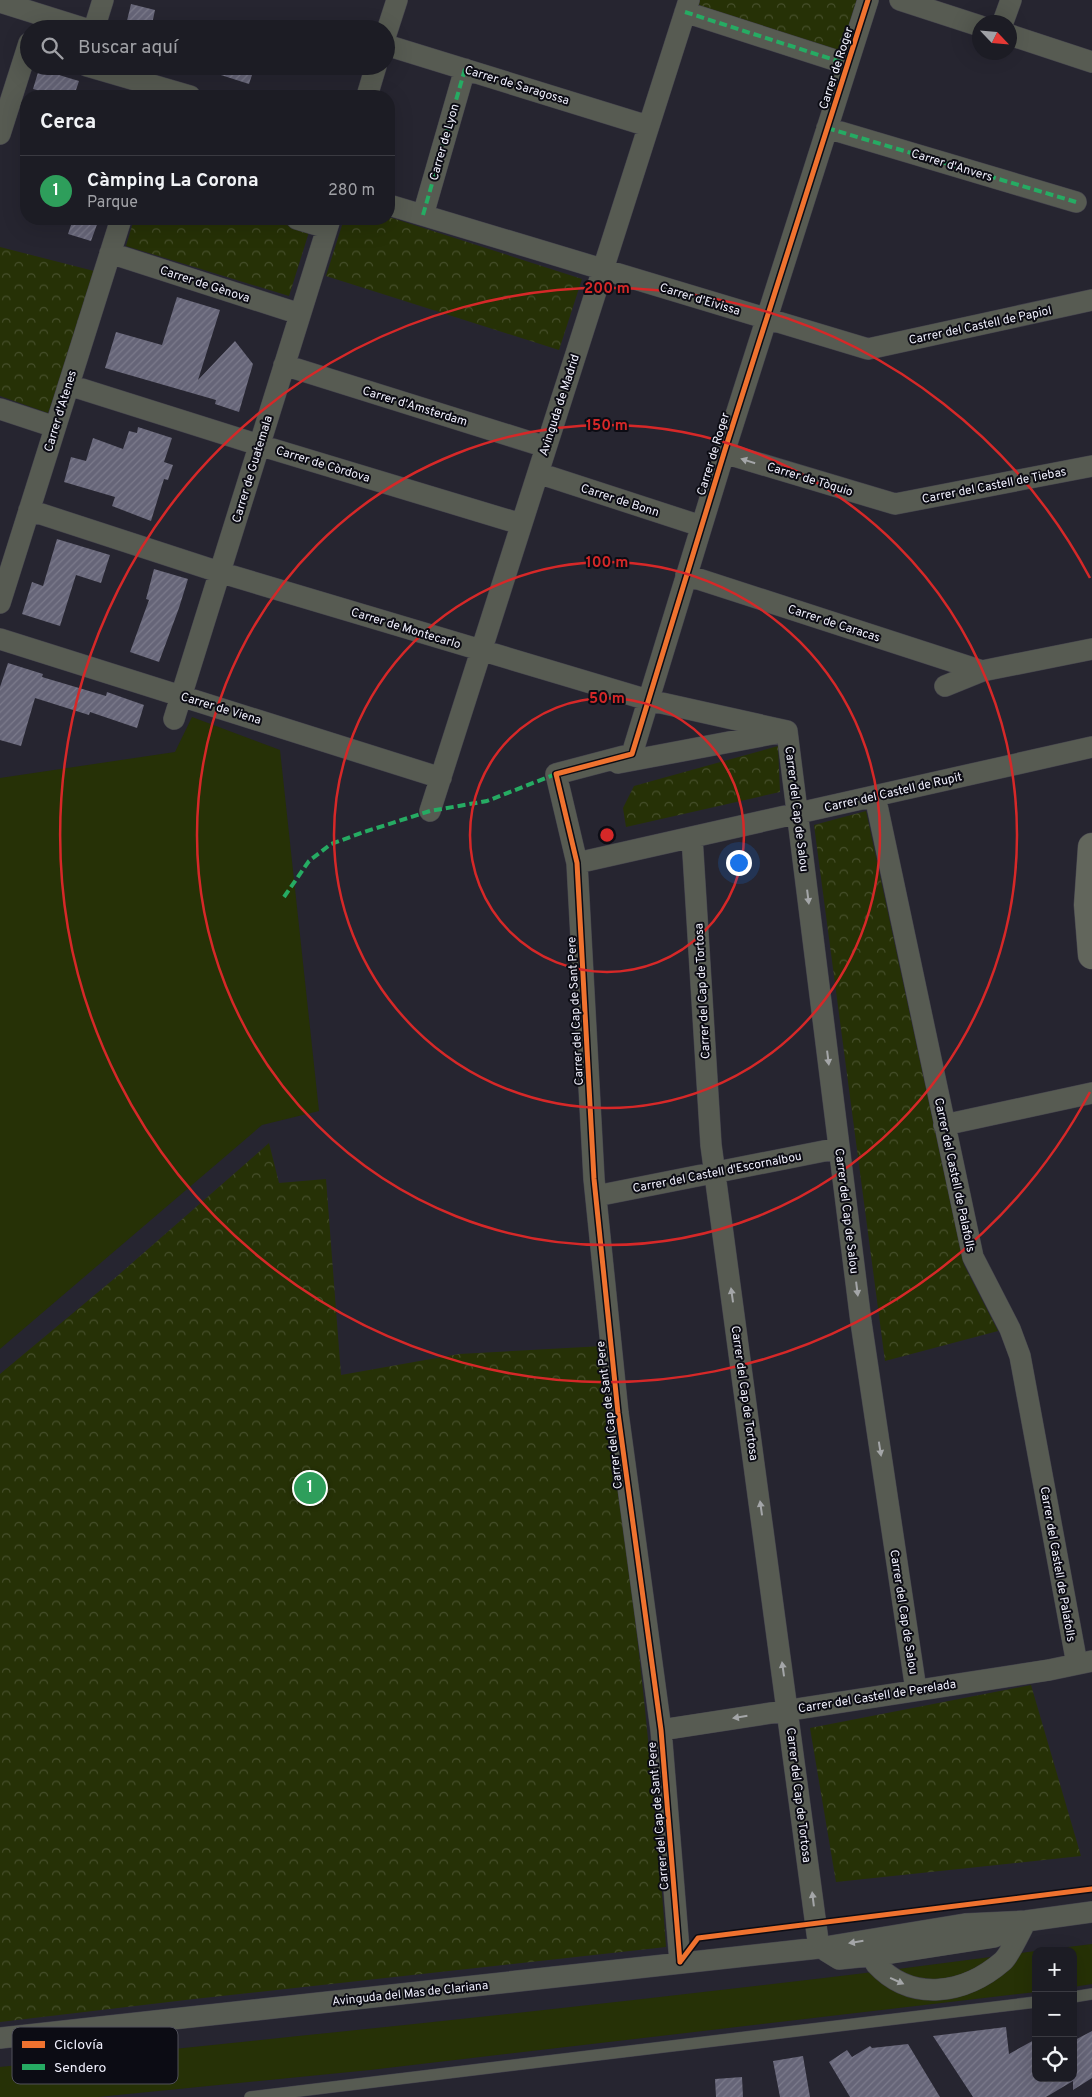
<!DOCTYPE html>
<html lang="es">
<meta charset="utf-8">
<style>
:root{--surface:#1c1c24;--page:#25252c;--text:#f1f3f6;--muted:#a0a1a6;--line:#3a3a41;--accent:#0f766e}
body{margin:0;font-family:Overpass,sans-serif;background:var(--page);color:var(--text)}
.controls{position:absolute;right:15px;bottom:15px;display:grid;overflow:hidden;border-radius:10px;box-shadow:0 5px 20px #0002}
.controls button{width:45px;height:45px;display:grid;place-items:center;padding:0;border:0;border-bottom:1px solid var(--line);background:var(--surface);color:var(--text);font:25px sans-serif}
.compass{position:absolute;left:972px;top:15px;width:45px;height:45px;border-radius:50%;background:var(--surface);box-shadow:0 5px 20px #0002;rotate:116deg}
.you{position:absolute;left:738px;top:862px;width:18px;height:18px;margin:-12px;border:4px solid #fff;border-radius:50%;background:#1a73e8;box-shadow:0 0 0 8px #1a73e833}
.badge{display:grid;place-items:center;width:32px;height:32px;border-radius:50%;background:var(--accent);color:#fff;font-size:16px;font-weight:700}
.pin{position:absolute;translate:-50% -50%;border:2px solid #fff;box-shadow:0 1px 5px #0006}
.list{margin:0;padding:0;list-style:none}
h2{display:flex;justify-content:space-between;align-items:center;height:65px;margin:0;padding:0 20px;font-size:21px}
h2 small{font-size:16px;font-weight:400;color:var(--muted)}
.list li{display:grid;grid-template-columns:32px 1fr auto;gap:15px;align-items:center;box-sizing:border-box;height:70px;padding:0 20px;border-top:1px solid var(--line)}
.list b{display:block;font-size:19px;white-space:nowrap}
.list p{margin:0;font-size:16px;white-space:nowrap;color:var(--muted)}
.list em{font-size:16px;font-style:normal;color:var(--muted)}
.icon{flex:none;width:28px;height:28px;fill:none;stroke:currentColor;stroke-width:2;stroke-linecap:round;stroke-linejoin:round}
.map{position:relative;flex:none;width:1092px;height:2097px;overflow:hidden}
.search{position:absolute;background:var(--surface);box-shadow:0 5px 20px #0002;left:20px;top:20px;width:375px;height:55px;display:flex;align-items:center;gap:12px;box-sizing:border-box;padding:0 18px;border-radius:28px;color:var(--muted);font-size:19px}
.panel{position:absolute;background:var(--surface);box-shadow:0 5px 20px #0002;left:20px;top:90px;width:375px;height:135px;border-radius:20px}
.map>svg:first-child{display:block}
.green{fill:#263106}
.park{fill:url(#park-crowns)}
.building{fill:url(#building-hatch)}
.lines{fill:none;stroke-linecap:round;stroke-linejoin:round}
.lane-casing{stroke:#43424c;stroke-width:12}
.street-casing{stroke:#43424c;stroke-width:22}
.secondary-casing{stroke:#43424c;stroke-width:29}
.lane{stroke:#575b52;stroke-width:11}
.street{stroke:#575b52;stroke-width:21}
.secondary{stroke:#62665c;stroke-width:28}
.quiet{stroke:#26ab63;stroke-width:4;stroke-dasharray:8 4;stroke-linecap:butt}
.cycleway-casing{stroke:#0c0c14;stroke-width:8}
.cycleway{stroke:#ef722f;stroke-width:5}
.oneway{fill:#a4a6a8}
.ring{fill:none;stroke:#d62828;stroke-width:2.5}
.labels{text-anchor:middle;stroke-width:4;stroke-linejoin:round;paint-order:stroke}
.street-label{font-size:12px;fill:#f0f0fd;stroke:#0c0c14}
.key{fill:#0c0c14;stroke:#50505a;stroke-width:1}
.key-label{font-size:14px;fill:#f0f0fd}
.centre{fill:#d62828;stroke:#0c0c14;stroke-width:2.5}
.ring-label{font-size:15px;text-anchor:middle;font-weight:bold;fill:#d62828;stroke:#0c0c14;stroke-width:4;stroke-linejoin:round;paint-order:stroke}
</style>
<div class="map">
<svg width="1092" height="2097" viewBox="0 0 1092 2097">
<defs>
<pattern id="park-crowns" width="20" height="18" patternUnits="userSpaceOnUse" patternTransform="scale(1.25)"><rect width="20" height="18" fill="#263106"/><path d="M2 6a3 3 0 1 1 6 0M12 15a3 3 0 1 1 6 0" fill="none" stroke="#464f2b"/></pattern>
<pattern id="building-hatch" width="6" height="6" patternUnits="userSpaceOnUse" patternTransform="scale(1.25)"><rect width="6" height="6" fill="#666578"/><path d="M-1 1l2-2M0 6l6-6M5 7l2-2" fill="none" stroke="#7c7b8c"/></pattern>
</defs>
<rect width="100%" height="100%" fill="#262530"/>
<path class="green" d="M192,717L280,750L319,1111L262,1125L0,1349V778L175,752Z
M1092,1944V1984L1073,1987V1951H1036Z
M1036,1951V1992L370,2070L98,2097H0V2067C346,2031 691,1997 1036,1951Z"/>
<path class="park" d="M699,0H857L840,54L697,8Z
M389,217L582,279L559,350L326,276L344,219H389Z
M134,219H267L309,232L289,296L126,246Z
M0,247L94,271L66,364L48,413L0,396Z
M778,746L780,792L626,827L623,808L634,786Z
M866,811L964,1265L998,1331L885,1361L814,825Z
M269,1143L279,1183L326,1179L341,1375L459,1354L603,1346C627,1546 652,1746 666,1947L194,1999L0,2022V1374L115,1278Z
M1031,1685L1081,1856L836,1882L810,1728Z"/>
<path class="building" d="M131,4L155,10L151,29H125Z
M203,66H255L249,84L202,69Z
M39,69L79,81L74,96H58L33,89Z
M73,219H99L91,241L68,234Z
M177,297L220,310L198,380L235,341L253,364L239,412L215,404L216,400L105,368L116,332L162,345Z
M138,427L172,438L164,462L173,465L168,480L164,479L151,521L112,506L115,497L64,482L71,457L86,461L93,438L123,449L129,431L137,433Z
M57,539L110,555L101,583L76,575L60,626L22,614L32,582L43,586Z
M154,569L188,579L179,608L159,662L130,652L149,600L146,599Z
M8,663L43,674L42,677L106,696L107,692L144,705L137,728L90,712L89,715L35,698L21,746L0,740V687Z
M1006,2027L1009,2054L1036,2039V2078H1073V2041L1092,2031V2078L1073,2090V2081L1046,2097H973L933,2036Z
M908,2044L940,2097H850L829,2062L847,2050L852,2057L870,2046L872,2048Z
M803,2056L810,2097H780L773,2061Z
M742,2077L743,2097H716L715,2079Z"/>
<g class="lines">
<defs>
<path id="lane" d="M1073,1997L1092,1994
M250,2097L1036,2002"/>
<path id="street" d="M900,0L980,26
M0,2L86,29
M685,12L847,64
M1003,22L1011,0
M94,29L103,0
M386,34L397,0
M1010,35L1092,62
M386,45L648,126
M87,66L190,96
M367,96L376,66
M827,128L1076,202
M0,134L29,43
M389,205L868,349L1092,300
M423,215L465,69
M297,219L327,228
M110,253L300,314
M284,365L546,447
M69,385L259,445L521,524
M0,409L55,427
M724,453L895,504L1092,466
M538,473L701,526
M29,510L219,572L648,700L787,731
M686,575L982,671
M0,603L121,219
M0,639L441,778
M945,686L982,671L1092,649
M174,719L330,219
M787,731L861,1322L916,1690
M618,763L777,733
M875,796L973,1257L1010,1329L1020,1356L1077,1664
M430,811L689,0
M692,837L711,1145L819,1948
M577,863L1092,747
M944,1125L1092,1093
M596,1196L839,1148
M661,1730L1049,1670L1092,1661
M902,1944L880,1946L876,1964C912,2003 965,1994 1003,1961C1011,1953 1020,1932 1026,1921
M826,1951L839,1959L878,1955L994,1937L1012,1928
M680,1962L661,1730L618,1413L594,1179L577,863L556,774L632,754L728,440L868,0
M0,2038L819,1948L965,1924L1026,1921L1092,1912"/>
<path id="secondary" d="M1092,847L1088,905L1092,955"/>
</defs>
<use href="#lane" class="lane-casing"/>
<use href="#street" class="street-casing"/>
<use href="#secondary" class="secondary-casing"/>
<use href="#lane" class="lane"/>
<use href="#street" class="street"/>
<use href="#secondary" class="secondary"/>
<path class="quiet" d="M685,12L847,64
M827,128L1076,202
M423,215L465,69
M284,897L309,861L331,844L364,832L430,811L487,801L556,774"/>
<defs>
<path id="cycleway" d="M680,1962L661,1730L618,1413L594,1179L577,863L556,774L632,754L728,440L868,0
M680,1962L698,1938L1092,1889"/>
</defs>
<use href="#cycleway" class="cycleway-casing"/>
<use href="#cycleway" class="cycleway"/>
</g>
<defs><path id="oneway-solid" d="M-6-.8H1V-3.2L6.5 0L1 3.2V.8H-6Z" transform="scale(1.25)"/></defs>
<g class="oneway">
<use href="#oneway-solid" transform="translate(748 461) rotate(-163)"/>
<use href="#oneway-solid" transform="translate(808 897) rotate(83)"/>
<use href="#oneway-solid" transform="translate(828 1058) rotate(83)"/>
<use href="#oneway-solid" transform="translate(857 1289) rotate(83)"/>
<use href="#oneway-solid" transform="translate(732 1295) rotate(-98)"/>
<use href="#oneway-solid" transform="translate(880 1449) rotate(81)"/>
<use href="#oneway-solid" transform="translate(761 1508) rotate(-98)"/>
<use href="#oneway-solid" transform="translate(783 1669) rotate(-98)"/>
<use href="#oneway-solid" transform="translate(740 1717) rotate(171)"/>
<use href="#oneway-solid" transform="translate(813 1899) rotate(-97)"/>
<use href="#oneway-solid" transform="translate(856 1942) rotate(171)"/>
<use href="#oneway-solid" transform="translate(897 1981) rotate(24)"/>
</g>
<g class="ring">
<circle cx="607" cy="835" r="137"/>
<circle cx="607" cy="835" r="273"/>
<circle cx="607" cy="835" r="410"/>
<path d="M1090 1092A547 547 0 1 1 1090 578"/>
</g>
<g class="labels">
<g class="street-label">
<text transform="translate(836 68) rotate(-72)" y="4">Carrer de Roger</text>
<text transform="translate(517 85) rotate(17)" y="4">Carrer de Saragossa</text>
<text transform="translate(444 142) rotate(-74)" y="4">Carrer de Lyon</text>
<text transform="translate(952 165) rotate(17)" y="4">Carrer d'Anvers</text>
<text transform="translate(205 284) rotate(18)" y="4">Carrer de Gènova</text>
<text transform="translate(700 299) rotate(17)" y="4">Carrer d'Eivissa</text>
<text transform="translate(980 325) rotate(-12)" y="4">Carrer del Castell de Papiol</text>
<text transform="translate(559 405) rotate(-72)" y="4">Avinguda de Madrid</text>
<text transform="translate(415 406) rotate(17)" y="4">Carrer d'Amsterdam</text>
<text transform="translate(60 411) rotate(-73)" y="4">Carrer d'Atenes</text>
<text transform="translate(713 454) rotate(-73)" y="4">Carrer de Roger</text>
<text transform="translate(323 464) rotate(17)" y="4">Carrer de Còrdova</text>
<text transform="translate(252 469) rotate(-73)" y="4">Carrer de Guatemala</text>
<text transform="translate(810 479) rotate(17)" y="4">Carrer de Tòquio</text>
<text transform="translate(994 485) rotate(-11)" y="4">Carrer del Castell de Tiebas</text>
<text transform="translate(620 500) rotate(18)" y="4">Carrer de Bonn</text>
<text transform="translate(834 623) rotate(18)" y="4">Carrer de Caracas</text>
<text transform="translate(406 628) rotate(17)" y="4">Carrer de Montecarlo</text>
<text transform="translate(221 708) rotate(17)" y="4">Carrer de Viena</text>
<text transform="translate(893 792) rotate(-13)" y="4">Carrer del Castell de Rupit</text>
<text transform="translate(797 809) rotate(83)" y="4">Carrer del Cap de Salou</text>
<text transform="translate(702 991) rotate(-93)" y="4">Carrer del Cap de Tortosa</text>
<text transform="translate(575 1011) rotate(-93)" y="4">Carrer del Cap de Sant Pere</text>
<text transform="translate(717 1172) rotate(-11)" y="4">Carrer del Castell d'Escornalbou</text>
<text transform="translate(955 1175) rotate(78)" y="4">Carrer del Castell de Palafolls</text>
<text transform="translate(847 1211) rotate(83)" y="4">Carrer del Cap de Salou</text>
<text transform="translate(745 1393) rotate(82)" y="4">Carrer del Cap de Tortosa</text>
<text transform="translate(609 1415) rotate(-97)" y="4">Carrer del Cap de Sant Pere</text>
<text transform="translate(1058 1564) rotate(80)" y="4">Carrer del Castell de Palafolls</text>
<text transform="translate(904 1612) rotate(81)" y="4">Carrer del Cap de Salou</text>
<text transform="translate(877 1696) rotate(-9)" y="4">Carrer del Castell de Perelada</text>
<text transform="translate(799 1795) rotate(83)" y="4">Carrer del Cap de Tortosa</text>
<text transform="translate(658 1816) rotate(-95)" y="4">Carrer del Cap de Sant Pere</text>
<text transform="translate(410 1993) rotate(-6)" y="4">Avinguda del Mas de Clariana</text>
</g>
</g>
<rect x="12" y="2027" width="166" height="57" rx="8" class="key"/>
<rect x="22" y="2041" width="23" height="7" fill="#ef722f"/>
<rect x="22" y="2064" width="23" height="6" fill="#26ab63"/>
<g class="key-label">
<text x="54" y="2049">Ciclovía</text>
<text x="54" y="2072">Sendero</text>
</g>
<circle cx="607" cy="835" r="8" class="centre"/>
<g class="ring-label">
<text x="607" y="293">200 m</text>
<text x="607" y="430">150 m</text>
<text x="607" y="567">100 m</text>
<text x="607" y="703">50 m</text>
</g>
</svg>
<div class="controls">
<button>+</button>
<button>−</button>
<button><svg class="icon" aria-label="locate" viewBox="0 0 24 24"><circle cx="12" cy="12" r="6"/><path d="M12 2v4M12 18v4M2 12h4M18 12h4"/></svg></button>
</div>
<svg class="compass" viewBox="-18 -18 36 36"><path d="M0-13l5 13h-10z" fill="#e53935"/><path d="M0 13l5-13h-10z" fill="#a0a1a6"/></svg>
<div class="you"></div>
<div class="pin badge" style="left:310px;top:1488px;background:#2e9e5b">1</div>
<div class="search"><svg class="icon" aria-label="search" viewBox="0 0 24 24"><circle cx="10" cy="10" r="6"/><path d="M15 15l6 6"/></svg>Buscar aquí</div>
<section class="panel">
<h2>Cerca<small></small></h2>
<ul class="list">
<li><span class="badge" style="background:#2e9e5b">1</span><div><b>Càmping La Corona</b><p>Parque</p></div><em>280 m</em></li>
</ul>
</section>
</div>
